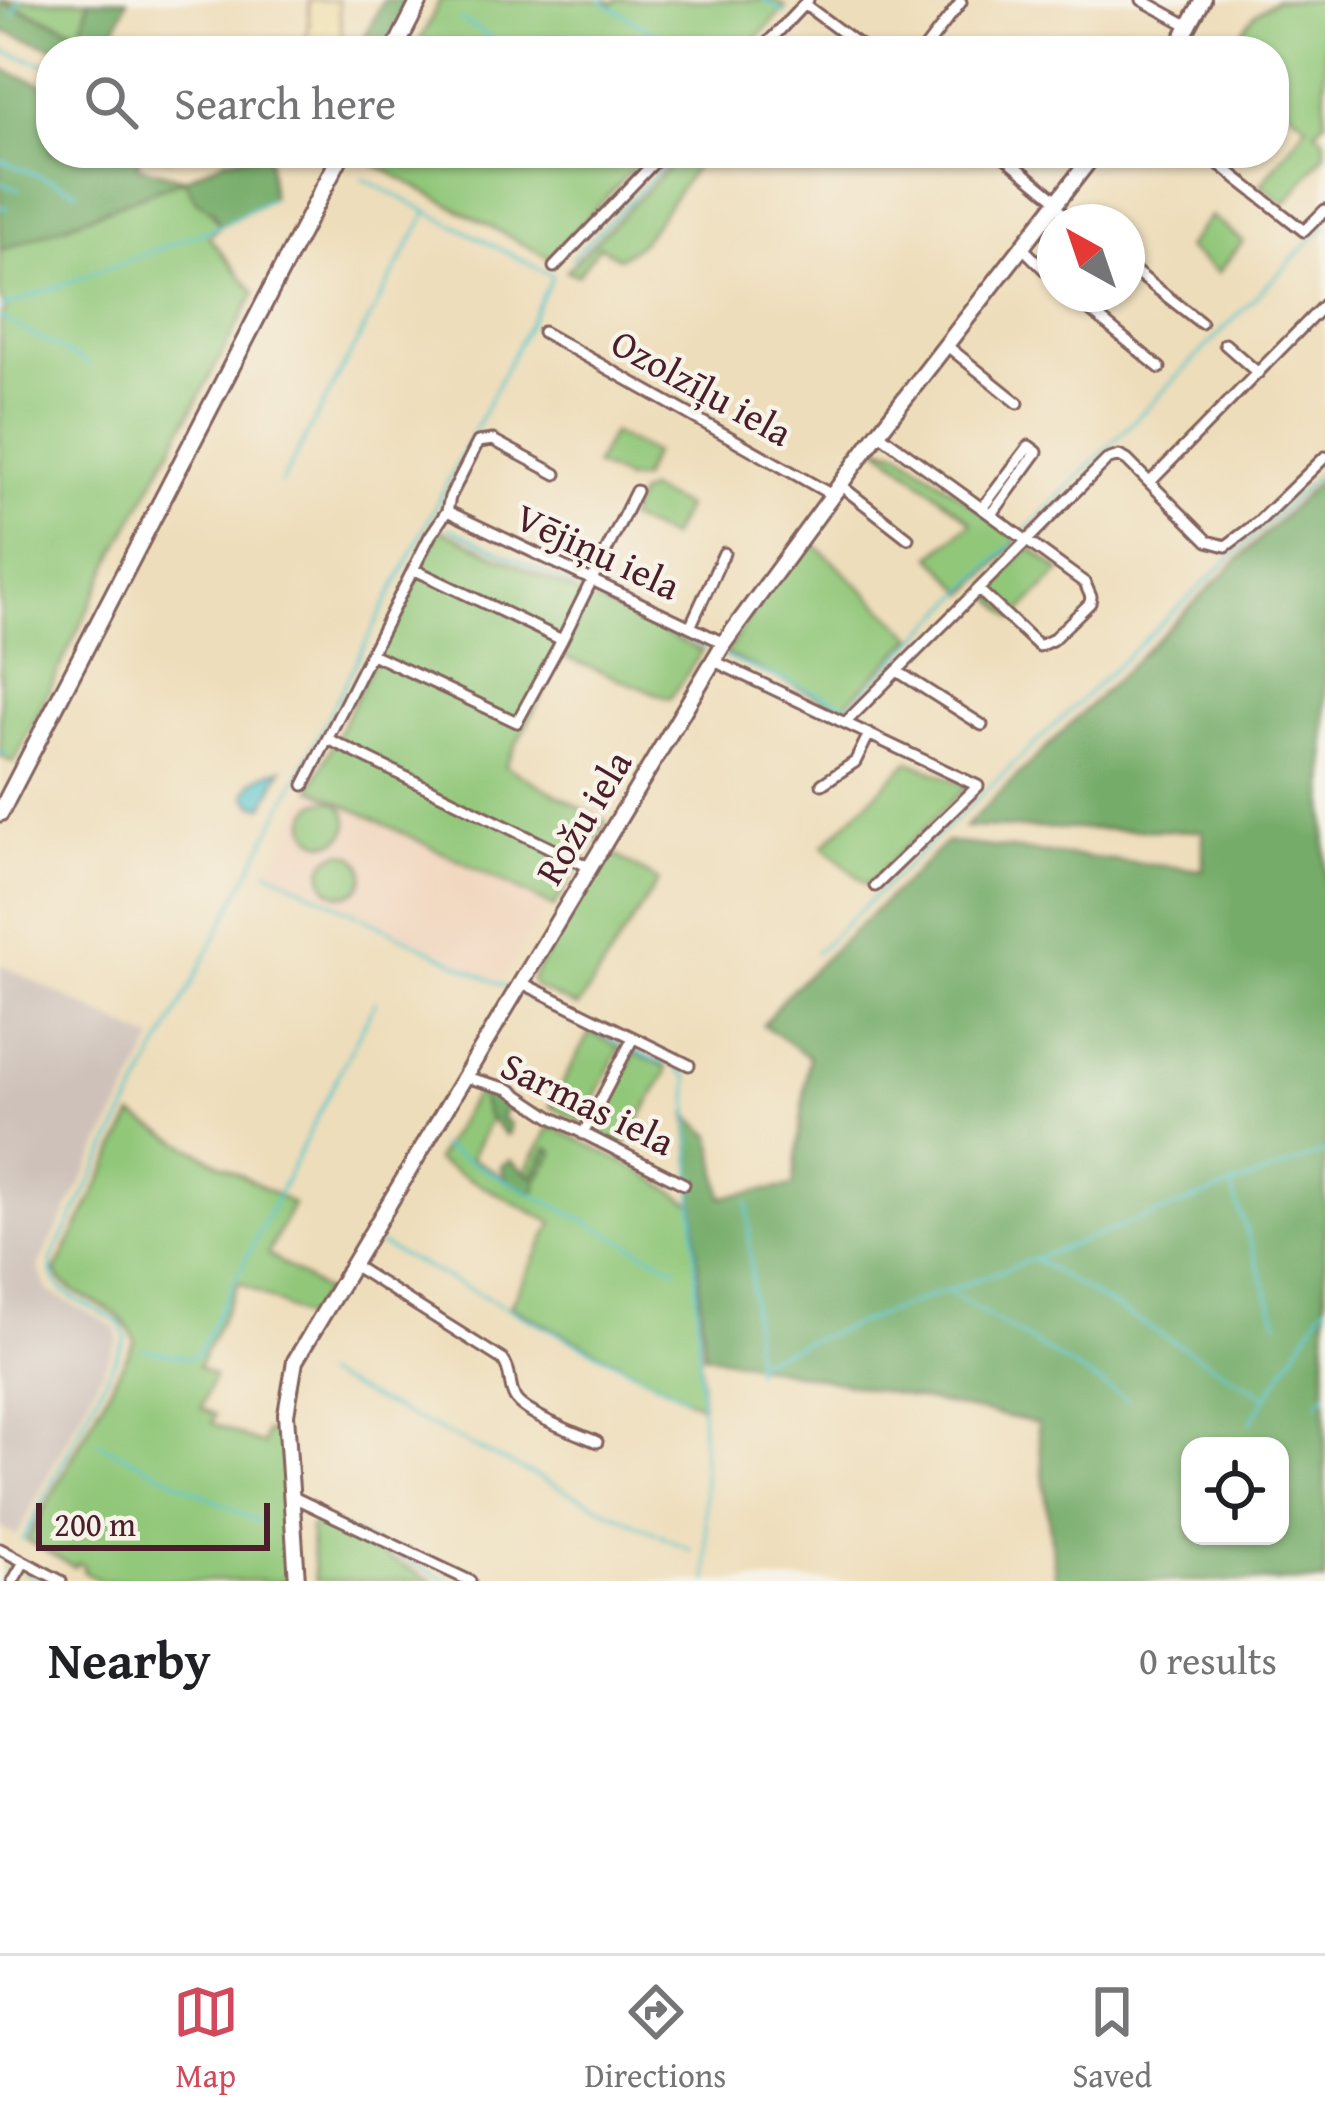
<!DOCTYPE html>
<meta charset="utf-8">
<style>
:root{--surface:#fff;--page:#f6f6f6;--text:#202124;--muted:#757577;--line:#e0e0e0;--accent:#d1495b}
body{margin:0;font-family:"Gentium Book Plus",serif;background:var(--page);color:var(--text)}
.controls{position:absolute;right:36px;bottom:36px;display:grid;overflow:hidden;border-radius:24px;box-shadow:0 3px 9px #0004}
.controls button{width:108px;height:108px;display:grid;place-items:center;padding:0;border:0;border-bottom:3px solid var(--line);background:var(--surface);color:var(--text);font:60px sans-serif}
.compass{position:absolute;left:1037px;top:204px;width:108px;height:108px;border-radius:50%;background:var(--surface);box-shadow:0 3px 9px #0004;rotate:320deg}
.scale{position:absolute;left:36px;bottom:30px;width:234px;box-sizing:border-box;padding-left:12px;border:6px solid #4a1f2b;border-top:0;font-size:33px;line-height:42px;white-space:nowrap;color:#4a1f2b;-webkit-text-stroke:9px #f7f3e8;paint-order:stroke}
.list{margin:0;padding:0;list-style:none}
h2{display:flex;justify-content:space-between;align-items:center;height:156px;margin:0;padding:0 48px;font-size:51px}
h2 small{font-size:39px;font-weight:400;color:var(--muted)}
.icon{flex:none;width:66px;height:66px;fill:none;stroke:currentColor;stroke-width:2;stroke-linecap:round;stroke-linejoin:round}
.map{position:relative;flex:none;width:1325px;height:1581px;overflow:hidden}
.search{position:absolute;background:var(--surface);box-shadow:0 3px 9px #0004;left:36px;right:36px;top:36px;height:132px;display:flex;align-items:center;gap:30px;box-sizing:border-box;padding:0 42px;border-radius:48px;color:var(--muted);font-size:45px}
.sheet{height:372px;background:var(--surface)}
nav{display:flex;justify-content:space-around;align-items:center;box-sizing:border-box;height:168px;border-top:3px solid var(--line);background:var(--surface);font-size:33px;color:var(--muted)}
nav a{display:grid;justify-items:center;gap:6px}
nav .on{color:var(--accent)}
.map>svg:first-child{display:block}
.built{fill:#f1d5bd}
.industrial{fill:#cec1ba}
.green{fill:#91c779;stroke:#6e7352;stroke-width:3}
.forest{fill:#74ac69;stroke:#5f664a;stroke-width:3;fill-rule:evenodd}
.sand{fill:#eeda9e;stroke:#9c7c64;stroke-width:3}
.water{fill:#58c6cc;stroke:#51727c;stroke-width:3}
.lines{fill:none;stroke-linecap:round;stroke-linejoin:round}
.stream{stroke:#58c6cc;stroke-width:3}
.street-casing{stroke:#83625d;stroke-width:15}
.secondary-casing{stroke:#83625d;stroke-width:20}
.primary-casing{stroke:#83625d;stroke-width:21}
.street{stroke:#fff;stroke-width:9}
.secondary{stroke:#fff;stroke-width:14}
.primary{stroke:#fff;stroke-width:15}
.labels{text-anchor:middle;stroke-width:9;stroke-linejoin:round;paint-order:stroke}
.street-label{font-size:39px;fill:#4a1f2b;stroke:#f7f3e8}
</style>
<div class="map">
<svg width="1325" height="1581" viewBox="0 0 1325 1581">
<rect width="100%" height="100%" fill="#f7f3e8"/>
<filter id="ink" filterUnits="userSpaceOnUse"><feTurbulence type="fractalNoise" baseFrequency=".00833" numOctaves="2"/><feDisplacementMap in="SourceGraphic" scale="24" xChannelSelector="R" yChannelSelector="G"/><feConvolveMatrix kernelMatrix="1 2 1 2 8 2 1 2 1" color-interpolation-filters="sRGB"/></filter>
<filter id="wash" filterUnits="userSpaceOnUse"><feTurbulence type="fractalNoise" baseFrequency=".004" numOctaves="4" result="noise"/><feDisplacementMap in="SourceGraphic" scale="48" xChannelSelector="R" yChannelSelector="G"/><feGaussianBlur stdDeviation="2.7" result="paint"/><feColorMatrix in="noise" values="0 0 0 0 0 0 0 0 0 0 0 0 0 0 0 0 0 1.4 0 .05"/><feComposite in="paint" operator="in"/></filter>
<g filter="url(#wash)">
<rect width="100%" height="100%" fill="#eeddba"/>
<path class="built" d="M311,788L547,903L501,982L271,868Z"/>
<path class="industrial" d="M0,964L154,1041L38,1267L48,1291L116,1328L118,1340L17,1536L0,1527Z"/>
<path class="green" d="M0,0H89L81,32Z
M440,0H607L613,4L616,0H774L786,7L745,51H415Z
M1276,0H1325V121L1315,131L1325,139V153L1285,204L1261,185L1307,124L1274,98V51H1227L1255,14Z
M363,153H648L549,258L361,157Z
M683,153H705L641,243L619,258L599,246L578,275L566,271Z
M185,179C196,201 211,206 220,226L209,237L255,293L117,549L14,763L0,756V314L6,311L0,298V251Z
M1210,216L1243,241L1218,273L1186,248Z
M612,433L653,453L641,479L626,480L595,465Z
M878,447L900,451L1015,537L1017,543L967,594L932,556L972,522Z
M649,490L685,507L670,538L628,519L639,494Z
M439,529L702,651L670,699L562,656L505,766L606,822L554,907L311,788Z
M808,538L914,637L841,708L726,654L765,593Z
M1032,549L1061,571L1014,619L989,595L988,589L1025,551Z
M909,761L967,786L867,885L823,846Z
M306 822a21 21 0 1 1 42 0a21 21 0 1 1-42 0Z
M609,851L658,881L578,1007L535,987L531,980Z
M322 874a21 21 0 1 1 42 0a21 21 0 1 1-42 0Z
M590,1032L620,1048L582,1123L550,1106Z
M635,1053L666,1067V1073L624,1147L593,1129Z
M478,1089L490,1119L471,1158C493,1169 509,1182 530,1193L537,1188L535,1181L554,1153L547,1149L532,1177L525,1173L550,1126L641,1171L694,1205L702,1406L510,1306L553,1223L435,1161Z
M133,1116L293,1204L268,1254L324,1291L308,1319L239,1282L198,1367L214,1376L201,1408L215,1415L212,1423L263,1445L266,1431L281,1437L291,1581H101L83,1571L84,1566L78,1563L75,1567L27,1541L135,1341C119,1298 75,1306 55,1272Z
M318,1523L433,1581H315L310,1528Z"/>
<path class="forest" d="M89,0H127L106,51H64L0,30V2L81,32Z
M383,0H407L385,51H358Z
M0,69L51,87V153H171L172,157L140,154L137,166L185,179L226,159L268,153L272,198L220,226L213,211L196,201L184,179L0,251Z
M1325,475V1581H1056L1037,1423L704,1354L688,1115L712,1136L722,1197L793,1186L809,1057L763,1025L786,995L947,842L1203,870V831L965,827ZM1190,1446H1280V1536H1190Z
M485,1088L508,1108L501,1117L510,1124L509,1134L505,1135L487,1115L478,1089Z
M548,1148L554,1153L536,1181L537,1188L531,1193L507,1181L501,1166L510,1160L532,1177Z"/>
<path class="sand" d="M309,0H338L343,44L339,51H300L309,28Z"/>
<path class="water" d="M282,769L264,806L254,805L246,796C248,777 266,774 282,769Z"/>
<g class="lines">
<path class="stream" d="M600,0L684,51
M763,0L786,14
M817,3L820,0
M14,15L19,0
M460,19L514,51
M0,50L51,66
M772,51L806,13
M313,153L328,158
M0,160L78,191
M0,183L19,190
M0,206L7,208
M571,259L677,153
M0,308L220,226L272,198
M0,317L90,365
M281,483L427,212
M449,528L580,589
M1026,531L1325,226
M598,597L706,648
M724,657L850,706L1013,543
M0,751L7,755
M267,870L507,988
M815,953L1325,468
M522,995L625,1046
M637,1052L665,1064
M677,1069L688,1077L708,1581
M440,1146L677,1269
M1232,1189L1278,1323
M748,1202L755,1371
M377,1243L686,1397
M1035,1260L1267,1397
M949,1292L1128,1400
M144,1349L190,1358L198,1354L375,1002
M755,1361L1325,1152
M323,1375L691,1550
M1319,1403L1325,1393
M1251,1422L1325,1305
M97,1442L259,1522
M308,1512L449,1581
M23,1540L126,1338L121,1324C96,1305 44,1297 52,1258L553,276L362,178
M24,1572L41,1581
M2,1581L10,1565"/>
</g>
</g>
<g filter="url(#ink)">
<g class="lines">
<defs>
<path id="street" d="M1142,0L1191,27
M804,4L867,51
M760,51L808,0
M923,51L961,2
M1000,153L1058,201
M1205,153L1304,231L1325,210
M1054,206L1074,222
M1021,246L1055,280
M1127,265L1201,323
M554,267L663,153
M1070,294L1160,368
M543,332L832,495
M1225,344L1258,373
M946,345L1018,403
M878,433L1085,583L1091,597L1090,603L1052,640L1039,646L979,590
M1151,481L1325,304
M840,485L908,538
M983,507L1029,446L1037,452L992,514
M447,511L724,643
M413,569L562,640L636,491
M690,627L724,553
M372,654L517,722L562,640
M714,661L978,786L875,886
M897,671L982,725
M846,722L1107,460L1119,456L1127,460L1208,541L1226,546L1258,522L1325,457
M328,739L591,868
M822,784L855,762L869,734
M304,785L430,536L447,511L450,497L478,442L493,440L556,474
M522,983L689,1065
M465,1077L509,1089L551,1117L684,1184
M583,1134L633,1038
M351,1264L503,1360C512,1372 508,1383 514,1396C520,1413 579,1434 597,1442
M291,1496L470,1581
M0,1549L61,1581
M13,1581L24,1562"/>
<path id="secondary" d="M1175,51L1203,0
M297,1581L286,1414L295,1361L724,643L878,433L1095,153"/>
<path id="primary" d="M394,51L420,0
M0,813L342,153"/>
</defs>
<use href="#street" class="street-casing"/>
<use href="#secondary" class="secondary-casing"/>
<use href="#primary" class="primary-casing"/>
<use href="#street" class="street"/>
<use href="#secondary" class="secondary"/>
<use href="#primary" class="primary"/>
</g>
</g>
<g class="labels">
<g class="street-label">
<text transform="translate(702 387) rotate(29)" y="14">Ozolzīļu iela</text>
<text transform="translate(598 551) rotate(25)" y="14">Vējiņu iela</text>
<text transform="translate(583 817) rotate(-59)" y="14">Rožu iela</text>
<text transform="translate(588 1103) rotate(26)" y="14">Sarmas iela</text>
</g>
</g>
</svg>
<div class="controls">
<button><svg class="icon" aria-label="locate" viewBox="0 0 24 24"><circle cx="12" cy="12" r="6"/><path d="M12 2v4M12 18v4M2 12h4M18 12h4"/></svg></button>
</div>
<svg class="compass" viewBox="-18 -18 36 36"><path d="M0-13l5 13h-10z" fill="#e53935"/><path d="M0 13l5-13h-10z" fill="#757577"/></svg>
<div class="scale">200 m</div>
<div class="search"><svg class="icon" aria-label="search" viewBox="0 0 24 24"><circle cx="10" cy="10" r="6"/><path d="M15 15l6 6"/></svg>Search here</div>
</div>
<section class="sheet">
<h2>Nearby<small>0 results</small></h2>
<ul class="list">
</ul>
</section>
<nav>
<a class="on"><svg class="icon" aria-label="map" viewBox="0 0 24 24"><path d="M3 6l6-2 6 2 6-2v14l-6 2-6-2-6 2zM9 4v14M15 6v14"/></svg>Map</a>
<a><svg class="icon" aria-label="directions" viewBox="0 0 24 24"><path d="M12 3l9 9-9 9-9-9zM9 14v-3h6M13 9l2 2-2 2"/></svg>Directions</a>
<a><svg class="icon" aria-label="saved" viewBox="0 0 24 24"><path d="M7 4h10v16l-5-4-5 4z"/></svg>Saved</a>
</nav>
